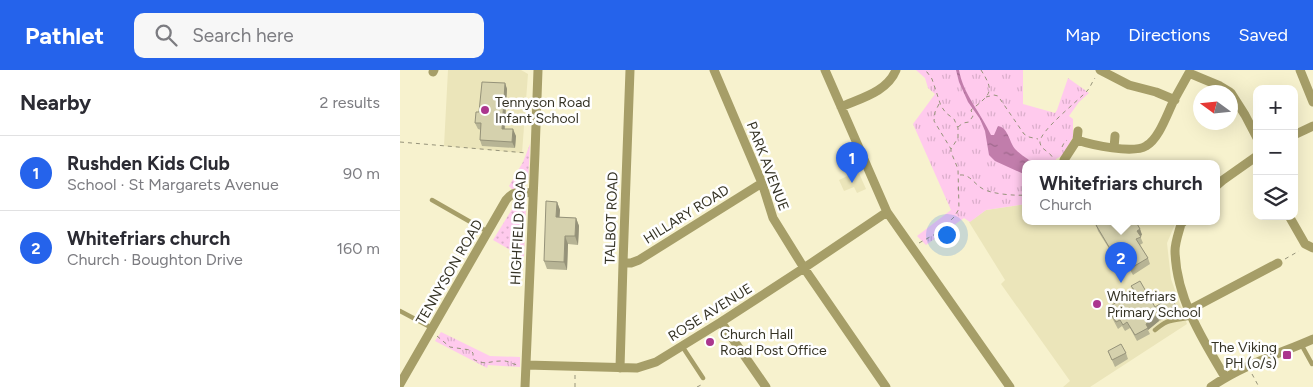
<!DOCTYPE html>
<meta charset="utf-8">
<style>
:root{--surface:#fff;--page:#f7f7f7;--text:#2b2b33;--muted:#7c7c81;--line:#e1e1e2;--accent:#2563eb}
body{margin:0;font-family:Figtree,sans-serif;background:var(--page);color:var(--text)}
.controls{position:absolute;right:15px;top:15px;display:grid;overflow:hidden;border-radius:10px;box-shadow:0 5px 20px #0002}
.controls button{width:45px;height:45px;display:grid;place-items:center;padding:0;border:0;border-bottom:1px solid var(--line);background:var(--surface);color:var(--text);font:25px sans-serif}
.compass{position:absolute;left:793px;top:15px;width:45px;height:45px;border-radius:50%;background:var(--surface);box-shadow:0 5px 20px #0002;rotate:285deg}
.you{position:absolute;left:546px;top:164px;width:18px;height:18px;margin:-12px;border:4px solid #fff;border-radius:50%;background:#1a73e8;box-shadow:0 0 0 8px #1a73e833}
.badge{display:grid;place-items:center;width:32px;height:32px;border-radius:50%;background:var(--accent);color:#fff;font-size:16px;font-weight:700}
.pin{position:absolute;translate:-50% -41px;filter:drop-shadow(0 1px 2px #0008)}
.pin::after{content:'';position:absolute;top:26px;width:18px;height:15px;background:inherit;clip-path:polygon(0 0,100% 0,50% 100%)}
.popup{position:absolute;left:622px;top:90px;width:198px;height:65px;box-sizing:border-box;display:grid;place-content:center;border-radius:10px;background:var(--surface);filter:drop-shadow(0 1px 4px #0005);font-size:16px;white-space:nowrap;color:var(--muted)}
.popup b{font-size:19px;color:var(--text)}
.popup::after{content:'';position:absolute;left:50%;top:100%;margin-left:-10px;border:10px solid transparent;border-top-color:var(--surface)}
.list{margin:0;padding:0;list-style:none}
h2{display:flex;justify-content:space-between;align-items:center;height:65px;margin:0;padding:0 20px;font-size:21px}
h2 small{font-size:16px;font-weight:400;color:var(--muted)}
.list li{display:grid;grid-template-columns:32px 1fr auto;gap:15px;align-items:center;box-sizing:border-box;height:75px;padding:0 20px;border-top:1px solid var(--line)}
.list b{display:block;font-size:19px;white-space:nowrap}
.list p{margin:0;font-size:16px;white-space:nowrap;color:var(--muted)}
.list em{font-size:16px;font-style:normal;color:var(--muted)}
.icon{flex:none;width:28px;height:28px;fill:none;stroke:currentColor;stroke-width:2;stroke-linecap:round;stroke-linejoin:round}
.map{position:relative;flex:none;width:913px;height:317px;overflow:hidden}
header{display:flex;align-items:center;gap:30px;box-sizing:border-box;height:70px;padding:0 25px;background:var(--accent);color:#fff}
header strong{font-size:24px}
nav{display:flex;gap:28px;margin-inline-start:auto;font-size:18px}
.search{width:350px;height:45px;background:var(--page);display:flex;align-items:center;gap:12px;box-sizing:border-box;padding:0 18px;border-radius:10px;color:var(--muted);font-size:19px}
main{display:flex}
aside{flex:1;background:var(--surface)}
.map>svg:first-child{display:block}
.built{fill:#ebe5ba}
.grass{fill:url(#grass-dots)}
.park{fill:url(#park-tufts)}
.water{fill:url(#water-ripples)}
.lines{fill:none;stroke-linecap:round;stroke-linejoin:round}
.path{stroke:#96937a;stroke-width:1;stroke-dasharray:4 4;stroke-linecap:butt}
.service{stroke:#a69e68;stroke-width:4.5}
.minor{stroke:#a69e68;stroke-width:9}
.wall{fill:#b7b495}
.shaded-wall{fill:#959279}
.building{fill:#d5d1ad;stroke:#959279}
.poi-dot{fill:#ab368e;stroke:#fff;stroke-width:2}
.labels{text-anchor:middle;stroke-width:5;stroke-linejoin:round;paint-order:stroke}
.poi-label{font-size:14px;fill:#353325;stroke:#fff;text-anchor:start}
.street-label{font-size:14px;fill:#353325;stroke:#fff}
</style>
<header>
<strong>Pathlet</strong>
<div class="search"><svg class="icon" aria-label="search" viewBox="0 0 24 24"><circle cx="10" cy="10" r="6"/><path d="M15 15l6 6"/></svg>Search here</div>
<nav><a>Map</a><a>Directions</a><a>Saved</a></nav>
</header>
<main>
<aside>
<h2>Nearby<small>2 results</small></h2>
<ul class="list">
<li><span class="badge">1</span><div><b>Rushden Kids Club</b><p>School · St Margarets Avenue</p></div><em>90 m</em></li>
<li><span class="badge">2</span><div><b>Whitefriars church</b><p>Church · Boughton Drive</p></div><em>160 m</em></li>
</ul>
</aside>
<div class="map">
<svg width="913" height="317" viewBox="0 0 913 317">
<defs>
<pattern id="grass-dots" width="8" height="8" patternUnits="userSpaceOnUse" patternTransform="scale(1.25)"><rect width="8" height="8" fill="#ffcaed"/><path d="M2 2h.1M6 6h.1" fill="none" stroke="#dbaecb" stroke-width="1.8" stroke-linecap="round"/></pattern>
<pattern id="park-tufts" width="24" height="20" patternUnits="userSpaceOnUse" patternTransform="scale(1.25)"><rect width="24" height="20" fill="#ffcaed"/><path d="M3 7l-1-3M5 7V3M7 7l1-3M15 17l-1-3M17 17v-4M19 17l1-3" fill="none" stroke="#dbaecb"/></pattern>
<pattern id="water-ripples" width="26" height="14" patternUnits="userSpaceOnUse" patternTransform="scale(1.25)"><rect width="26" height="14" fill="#c17dab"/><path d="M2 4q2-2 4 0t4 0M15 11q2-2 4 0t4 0" fill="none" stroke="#9e678b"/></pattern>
</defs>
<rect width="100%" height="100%" fill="#f7f2ce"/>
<path class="built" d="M48,0H121L128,4L122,83L44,76Z
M458,101L466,119L457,123L454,117L444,121L439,110Z
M626,134V152H776L767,173L771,209L787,254L690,317H663L670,311L601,214L605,210L569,152L586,140Z"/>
<path class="grass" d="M130,74L128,112L122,118L112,119L109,116L123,92Z
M117,131L124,132L126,136L124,186L123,187L93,170Z"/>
<path class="park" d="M516,0H623V34L655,43L657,40L668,8L689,23L679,32L669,46L673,49V67L663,85L656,89V94H626V134L586,140L570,152L564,148L526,175L517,166L551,140L513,54L535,24L528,18L525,8Z
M41,262L90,286L120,287V297L88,295L87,298L35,271Z"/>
<path class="water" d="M556,0H559C563,24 581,43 591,65H594L598,56C609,58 609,73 616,80C619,83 626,88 629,90C632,92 636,92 640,94H626V105L595,91L589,85L585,61L580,49L568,32L559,12Z"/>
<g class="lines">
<path class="path" d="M586,27L594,25L598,26L624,64L629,67L638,69
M539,34L535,42L534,51L551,79
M558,57L563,53L569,52L573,46L571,40C591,24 595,22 581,0
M0,72L127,83
M662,77L664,73L667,70
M655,94C652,80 642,82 640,73C638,62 678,31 687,21C690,18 692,12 695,8
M560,105C570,104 574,114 583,119C592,124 616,126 626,125
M519,173L539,162L554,147L559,139L558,99L551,82V79L558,68V58L554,49L546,43L541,36L532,9L527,2L523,0
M885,189L899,181
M37,266L50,277L70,280L73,283V289C85,296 89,291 101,291C107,290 112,294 117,295
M852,304L859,317
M175,317V304
M297,317L303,314"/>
<path class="service" d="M32,130L88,162
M0,241L32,258
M755,260C759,257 764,252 770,251C777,249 784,249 792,247
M901,274L912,294L913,293
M282,276L303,308"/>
<path class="minor" d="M314,0L362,113L373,148L404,198L486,317
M425,0L487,142L610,317
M700,0L729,15L756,22L775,30
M900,0L913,32
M33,2L34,0
M831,23L845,45L857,68
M441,37C461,28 487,22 496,0
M894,65L913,56
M677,70C692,75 733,84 746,76C759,69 767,44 774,30C779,21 784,12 789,3L820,16L830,22
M714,78L715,66
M664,90L677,70L678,61
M816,116L823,110L857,86
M889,146L905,174L913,178
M783,152L781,154C779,162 775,172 775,181C776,227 802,269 825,307
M223,193H231L239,190L362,113
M789,240L878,193
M321,252L366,317
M126,295L237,298L256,292L321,252L404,198L487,142
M220,298L223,193L230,0
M0,314L106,130C114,120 121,122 133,123
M125,317L135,83L138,0
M811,317C842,295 879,284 913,269"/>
</g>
<path class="wall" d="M105,13L107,19L105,59L116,66L115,78L82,76L80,70L81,60L78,59L75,53L79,42Z
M157,132L160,140L159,147L176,148L179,156L178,175L168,174L167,200L147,199L144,191Z
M696,155L727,156L740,159L742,165L740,166L743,173L740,175L748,188L750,194L733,205L729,198L727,199L719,186L715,188L698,161Z
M731,216L755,237L776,236L779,242L759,251L748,260L750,264L737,271L730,258L725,261L722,256L718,259L710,244L707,238L734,222Z
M708,281L726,283L728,289L715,297Z"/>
<path class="shaded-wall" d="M105,13L107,19L104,65L102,59Z
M113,59L116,66L115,78L112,72Z
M157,132L160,140L159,155L156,147Z
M176,148L179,156L178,175L175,166Z
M740,159L742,165L739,167L737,161Z
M165,166L168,174L167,200L164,192Z
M717,179L719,186L715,188L712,182Z
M757,245L759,251L748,260L746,254Z"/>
<path class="building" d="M82,12L105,13L102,59H113L112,72L80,70L81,53H75L76,42H79Z
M146,131L157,132L156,147L176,148L175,166H165L164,192L144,191Z
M701,152H724L727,156L734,152H736L740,159L737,161L741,167L736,169L748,188L731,198L727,192L725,193L717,179L712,182L696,155Z
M740,211L755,237L771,227L776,236L757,245L746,254L748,258L735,265L727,252L723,255L720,250L716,252L707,238L735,221L731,216Z
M721,274L726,283L712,290L708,281Z"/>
<g class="poi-dot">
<circle cx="85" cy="40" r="5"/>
<circle cx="697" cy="234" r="5"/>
<circle cx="310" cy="272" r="5"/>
<rect x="882" y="280" width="10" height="10" rx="2.5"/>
</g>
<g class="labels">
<g class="poi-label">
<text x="95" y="37">Tennyson Road<tspan x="95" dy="16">Infant School</tspan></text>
<text x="707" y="231">Whitefriars<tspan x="707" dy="16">Primary School</tspan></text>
<text x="320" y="269">Church Hall<tspan x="320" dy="16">Road Post Office</tspan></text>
<text x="877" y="282" text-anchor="end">The Viking<tspan x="877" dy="16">PH (o/s)</tspan></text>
</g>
<g class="street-label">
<text transform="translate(368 96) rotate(69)" y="5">PARK AVENUE</text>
<text transform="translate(286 144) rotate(-32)" y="5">HILLARY ROAD</text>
<text transform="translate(211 148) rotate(-88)" y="5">TALBOT ROAD</text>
<text transform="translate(118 158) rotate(-87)" y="5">HIGHFIELD ROAD</text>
<text transform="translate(49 202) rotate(-60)" y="5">TENNYSON ROAD</text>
<text transform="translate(310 242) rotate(-32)" y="5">ROSE AVENUE</text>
</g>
</g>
</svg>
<div class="controls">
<button>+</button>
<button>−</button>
<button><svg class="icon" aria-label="layers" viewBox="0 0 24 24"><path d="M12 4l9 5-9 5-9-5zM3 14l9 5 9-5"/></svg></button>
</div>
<svg class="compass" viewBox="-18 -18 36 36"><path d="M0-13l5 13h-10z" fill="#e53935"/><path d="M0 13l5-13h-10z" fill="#7c7c81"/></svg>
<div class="you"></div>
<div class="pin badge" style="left:452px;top:113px">1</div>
<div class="pin badge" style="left:721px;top:213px">2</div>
<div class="popup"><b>Whitefriars church</b>Church</div>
</div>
</main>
